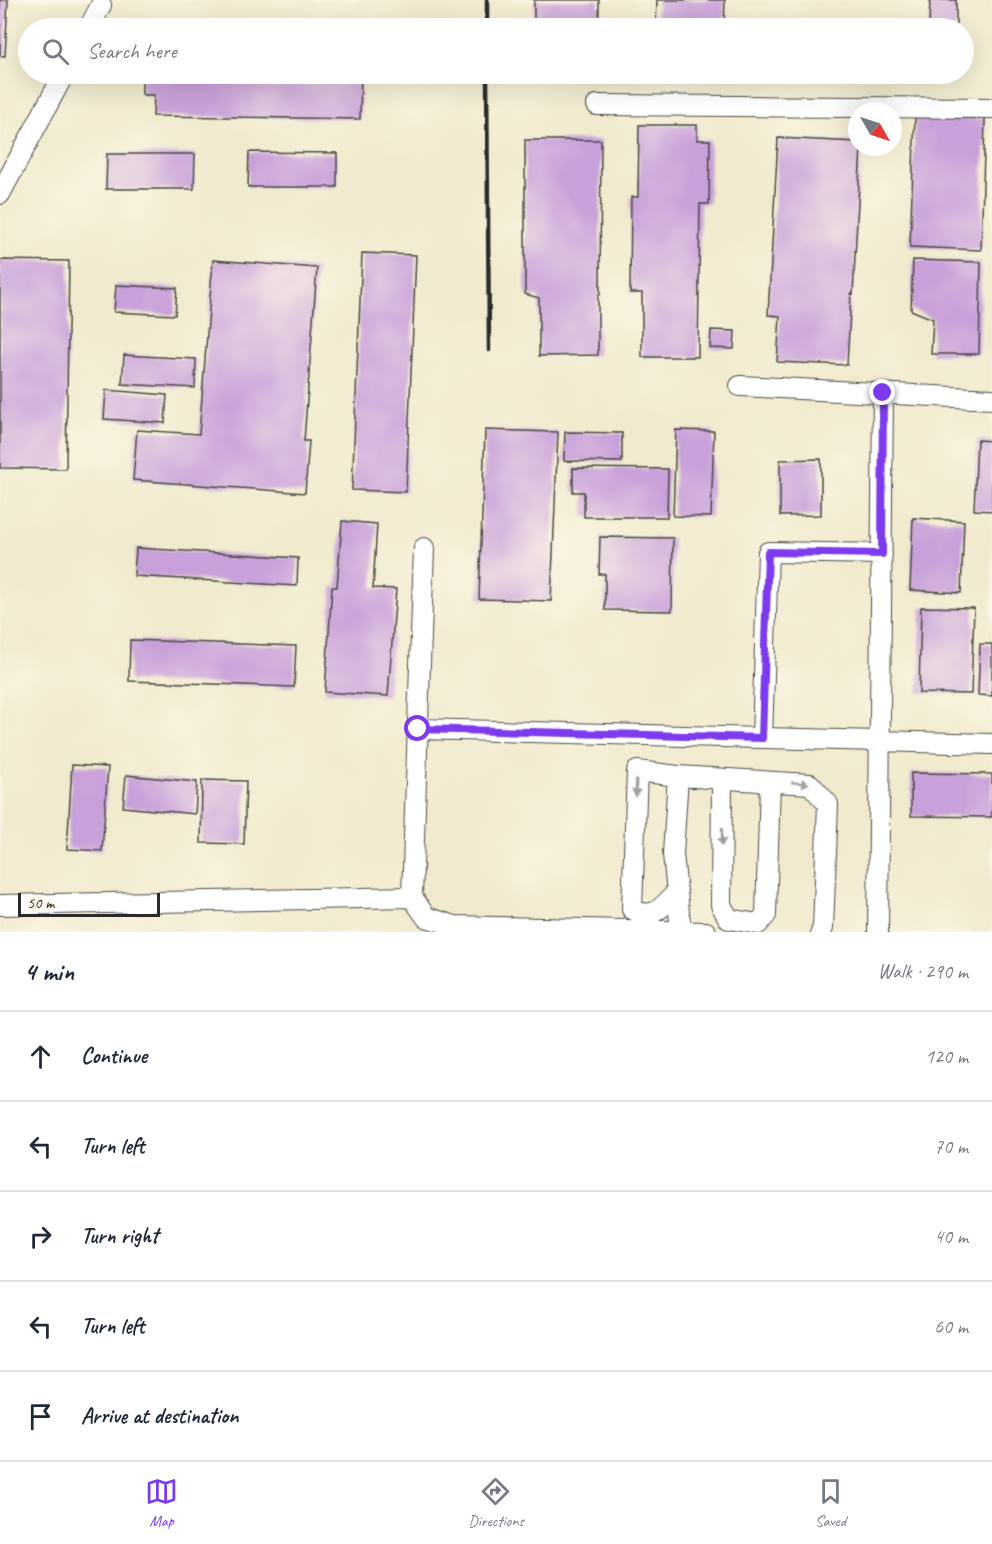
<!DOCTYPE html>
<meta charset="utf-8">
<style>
:root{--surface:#fff;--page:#f6f6f7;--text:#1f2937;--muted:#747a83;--line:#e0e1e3;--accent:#7c3aed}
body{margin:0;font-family:Caveat,sans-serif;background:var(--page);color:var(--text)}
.compass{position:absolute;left:848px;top:102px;width:54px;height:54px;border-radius:50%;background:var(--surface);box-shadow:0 6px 24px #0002;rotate:129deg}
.scale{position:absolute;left:18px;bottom:15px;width:142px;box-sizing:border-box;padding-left:6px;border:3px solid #2b2b2b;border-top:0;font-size:16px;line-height:21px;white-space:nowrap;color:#2b2b2b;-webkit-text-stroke:4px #fcf5e5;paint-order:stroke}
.stop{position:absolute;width:18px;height:18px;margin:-14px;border:4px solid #7c3aed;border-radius:50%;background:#fff}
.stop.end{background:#7c3aed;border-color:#fff;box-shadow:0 2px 6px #0008}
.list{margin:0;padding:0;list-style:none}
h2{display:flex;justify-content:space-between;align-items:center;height:78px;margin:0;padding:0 24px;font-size:26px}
h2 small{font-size:20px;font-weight:400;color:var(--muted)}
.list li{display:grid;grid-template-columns:39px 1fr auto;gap:18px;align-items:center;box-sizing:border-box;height:90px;padding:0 24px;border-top:2px solid var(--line)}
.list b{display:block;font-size:22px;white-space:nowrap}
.list em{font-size:20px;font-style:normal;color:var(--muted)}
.icon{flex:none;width:33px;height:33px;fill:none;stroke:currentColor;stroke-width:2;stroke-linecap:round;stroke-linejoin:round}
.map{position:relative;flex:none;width:992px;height:932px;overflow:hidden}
.search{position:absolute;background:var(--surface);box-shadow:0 6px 24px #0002;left:18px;right:18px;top:18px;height:66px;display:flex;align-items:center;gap:15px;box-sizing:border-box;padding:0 21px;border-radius:33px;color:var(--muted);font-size:22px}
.sheet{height:528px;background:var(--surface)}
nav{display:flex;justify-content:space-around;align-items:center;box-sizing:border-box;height:84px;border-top:2px solid var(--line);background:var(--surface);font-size:16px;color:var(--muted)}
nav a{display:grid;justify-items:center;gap:3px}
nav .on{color:var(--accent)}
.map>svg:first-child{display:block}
.building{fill:#c8a0da}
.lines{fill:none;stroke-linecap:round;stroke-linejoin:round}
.minor-casing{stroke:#494843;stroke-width:22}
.minor{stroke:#fff;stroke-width:20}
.rail{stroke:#2b2b2b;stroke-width:4.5}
.oneway{fill:#a0a0a0}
.route{stroke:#7c3aed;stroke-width:8}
</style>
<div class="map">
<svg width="992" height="932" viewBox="0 0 992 932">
<rect width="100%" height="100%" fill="#fcf5e5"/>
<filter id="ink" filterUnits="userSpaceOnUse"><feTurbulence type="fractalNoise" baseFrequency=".0167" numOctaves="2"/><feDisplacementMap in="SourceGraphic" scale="12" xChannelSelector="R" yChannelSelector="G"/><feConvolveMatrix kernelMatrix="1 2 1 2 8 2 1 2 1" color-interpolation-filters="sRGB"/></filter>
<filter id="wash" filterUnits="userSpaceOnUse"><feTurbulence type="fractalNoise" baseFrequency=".008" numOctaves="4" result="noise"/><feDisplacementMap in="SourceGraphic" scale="24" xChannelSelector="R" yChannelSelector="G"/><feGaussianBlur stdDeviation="1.35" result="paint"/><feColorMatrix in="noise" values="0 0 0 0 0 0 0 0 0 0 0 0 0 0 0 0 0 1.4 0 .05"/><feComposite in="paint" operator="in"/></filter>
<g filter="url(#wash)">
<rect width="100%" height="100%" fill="#f1eace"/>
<g id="blocks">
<path class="building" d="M0,0H8L5,56H0Z
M534,0H599V28H534Z
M657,0H725L724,28H656Z
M930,0H956V28H929Z
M142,74H361L360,119L153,116L154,95H142Z
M915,116L985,119L981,250L910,247Z
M639,125H697V140H710L709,204H700L698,357H642V293H630L631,197H638Z
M778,138L857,142V147H861L853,294L851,293L847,365L777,362L780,316L768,315Z
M525,140H601L600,295H598V355L539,356V298L525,294Z
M249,152L337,153V187H248Z
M107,154H195L194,189H106Z
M362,253L416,255L406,492L352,490Z
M0,260L69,261L66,469L0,468Z
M213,260L317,268L304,441H309L305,493L133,480L137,430L199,434Z
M913,260L981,262L979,354H931L933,319L911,310Z
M116,285L177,288L175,315L114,312Z
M711,330L735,331L734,349L710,348Z
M124,355L196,359L195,388L122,384Z
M106,390L167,395L165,423L104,419Z
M485,430L558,432L551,601L479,599Z
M676,430L714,431L711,517L673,516Z
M565,432L622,433V462L564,461Z
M977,440L992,441V511L974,510Z
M821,459V515L780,516V460Z
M573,468L668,469L667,517H584V492H573Z
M913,518L964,521L961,593L910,590Z
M342,521L377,524L373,588L396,589L388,696L325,692L332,587H337Z
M600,537L673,538L672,611L605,610V574H599Z
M136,548L298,558L297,586L134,576Z
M921,607L974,608L971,694L919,693Z
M130,640L296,646L294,687L129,681Z
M980,644H992V696L978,695Z
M72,765L108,767L102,851L67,849Z
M911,773L992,774V817L911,816Z
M126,775L197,782L195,814L123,807Z
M202,780L246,781L244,844L201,843Z"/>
</g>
</g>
<g filter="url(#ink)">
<use href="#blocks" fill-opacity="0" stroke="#494843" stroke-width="1.5"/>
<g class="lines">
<defs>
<path id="minor" d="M89,28L101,5
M597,105L992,108
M0,194L64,74
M740,386L992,399
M424,548L412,897L426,917L455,926L706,932
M418,729L992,744
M762,738L768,552L882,554
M678,776L673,854L681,931
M722,779L721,905L729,919L758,924L766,915L770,782
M677,892C662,907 654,921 632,909L637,771L678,776L810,784L828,804L823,928L821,932
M0,905L412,897
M878,932L883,393"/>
</defs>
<use href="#minor" class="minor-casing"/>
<use href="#minor" class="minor"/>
<path class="rail" d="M487,0V28
M487,74L489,350"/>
</g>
<defs><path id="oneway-solid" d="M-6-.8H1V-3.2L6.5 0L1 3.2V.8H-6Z" transform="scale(1.5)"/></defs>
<g class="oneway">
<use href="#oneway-solid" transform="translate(800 783) rotate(4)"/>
<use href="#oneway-solid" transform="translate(636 788) rotate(92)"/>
<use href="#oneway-solid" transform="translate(722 837) rotate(90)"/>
</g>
</g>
<g class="lines" filter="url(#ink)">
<path class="route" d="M418,729L762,738L768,552L882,554L883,393"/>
</g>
</svg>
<svg class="compass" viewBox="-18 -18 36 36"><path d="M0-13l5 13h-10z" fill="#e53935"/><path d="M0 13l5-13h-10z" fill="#747a83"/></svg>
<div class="scale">50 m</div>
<div class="stop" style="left:418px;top:729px"></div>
<div class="stop end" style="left:883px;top:393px"></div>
<div class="search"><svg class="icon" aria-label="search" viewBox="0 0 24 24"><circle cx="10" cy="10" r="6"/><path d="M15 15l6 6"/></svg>Search here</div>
</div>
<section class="sheet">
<h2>4 min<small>Walk · 290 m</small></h2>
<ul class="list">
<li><svg class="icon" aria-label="ahead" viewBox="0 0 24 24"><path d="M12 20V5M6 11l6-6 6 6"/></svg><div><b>Continue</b></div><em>120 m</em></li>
<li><svg class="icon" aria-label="left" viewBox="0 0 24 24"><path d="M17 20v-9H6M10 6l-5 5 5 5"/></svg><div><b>Turn left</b></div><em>70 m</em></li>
<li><svg class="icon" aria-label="right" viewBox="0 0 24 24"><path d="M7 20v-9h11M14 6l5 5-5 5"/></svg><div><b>Turn right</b></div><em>40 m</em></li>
<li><svg class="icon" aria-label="left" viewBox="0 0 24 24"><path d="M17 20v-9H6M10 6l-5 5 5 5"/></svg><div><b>Turn left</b></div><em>60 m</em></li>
<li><svg class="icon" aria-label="arrive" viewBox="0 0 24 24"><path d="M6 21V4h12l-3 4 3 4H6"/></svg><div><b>Arrive at destination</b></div></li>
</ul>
</section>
<nav>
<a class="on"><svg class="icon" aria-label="map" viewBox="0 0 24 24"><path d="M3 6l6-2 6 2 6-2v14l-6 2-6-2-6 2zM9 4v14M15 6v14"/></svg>Map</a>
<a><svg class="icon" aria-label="directions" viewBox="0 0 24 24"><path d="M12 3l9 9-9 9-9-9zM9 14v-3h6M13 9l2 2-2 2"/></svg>Directions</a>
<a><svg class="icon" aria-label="saved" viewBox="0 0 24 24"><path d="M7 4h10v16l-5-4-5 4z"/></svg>Saved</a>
</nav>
